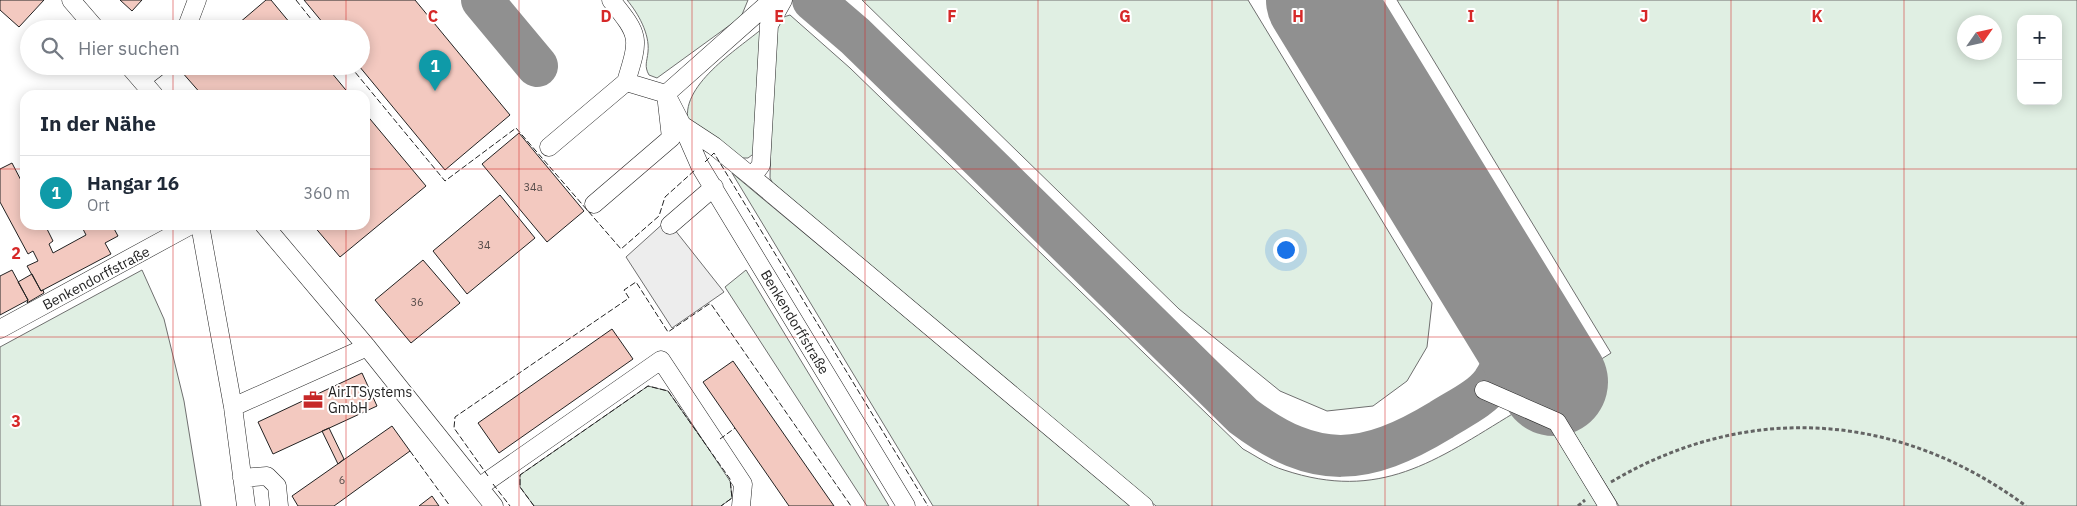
<!DOCTYPE html>
<html lang="de">
<meta charset="utf-8">
<style>
:root{--surface:#fff;--page:#f6f6f7;--text:#1f2937;--muted:#747a83;--line:#e0e1e3;--accent:#c62828}
body{margin:0;font-family:"IBM Plex Sans",sans-serif;background:var(--page);color:var(--text)}
.controls{position:absolute;right:15px;top:15px;display:grid;overflow:hidden;border-radius:10px;box-shadow:0 2px 12px #0003}
.controls button{width:45px;height:45px;display:grid;place-items:center;padding:0;border:0;border-bottom:1px solid var(--line);background:var(--surface);color:var(--text);font:25px sans-serif}
.compass{position:absolute;left:1957px;top:15px;width:45px;height:45px;border-radius:50%;background:var(--surface);box-shadow:0 2px 12px #0003;rotate:56deg}
.you{position:absolute;left:1285px;top:249px;width:18px;height:18px;margin:-12px;border:4px solid #fff;border-radius:50%;background:#1a73e8;box-shadow:0 0 0 8px #1a73e833}
.badge{display:grid;place-items:center;width:32px;height:32px;border-radius:50%;background:var(--accent);color:#fff;font-size:16px;font-weight:700}
.pin{position:absolute;translate:-50% -41px;filter:drop-shadow(0 1px 2px #0008)}
.pin::after{content:'';position:absolute;top:26px;width:18px;height:15px;background:inherit;clip-path:polygon(0 0,100% 0,50% 100%)}
.list{margin:0;padding:0;list-style:none}
h2{display:flex;justify-content:space-between;align-items:center;height:65px;margin:0;padding:0 20px;font-size:21px}
h2 small{font-size:16px;font-weight:400;color:var(--muted)}
.list li{display:grid;grid-template-columns:32px 1fr auto;gap:15px;align-items:center;box-sizing:border-box;height:75px;padding:0 20px;border-top:1px solid var(--line)}
.list b{display:block;font-size:19px;white-space:nowrap}
.list p{margin:0;font-size:16px;white-space:nowrap;color:var(--muted)}
.list em{font-size:16px;font-style:normal;color:var(--muted)}
.icon{flex:none;width:28px;height:28px;fill:none;stroke:currentColor;stroke-width:2;stroke-linecap:round;stroke-linejoin:round}
.map{position:relative;flex:none;width:2077px;height:506px;overflow:hidden}
.search{position:absolute;background:var(--surface);box-shadow:0 2px 12px #0003;left:20px;top:20px;width:350px;height:55px;display:flex;align-items:center;gap:12px;box-sizing:border-box;padding:0 18px;border-radius:28px;color:var(--muted);font-size:19px}
.panel{position:absolute;background:var(--surface);box-shadow:0 2px 12px #0003;left:20px;top:90px;width:350px;height:140px;border-radius:15px}
.map>svg:first-child{display:block}
.green{fill:#e0efe3;stroke:#6f6f6f;fill-rule:evenodd}
.parking{fill:#ededed;stroke:#6f6f6f}
.lines{fill:none;stroke-linecap:round;stroke-linejoin:round}
.taxiway{stroke:#909090;stroke-width:42}
.runway{stroke:#909090;stroke-width:108}
.building{fill:#f3c9c0;stroke:#222}
.minor-casing{stroke:#222;stroke-width:19}
.path{stroke:#646464;stroke-width:3;stroke-dasharray:4 2.5;stroke-linecap:butt}
.minor{stroke:#fff;stroke-width:18}
.fence{stroke:#222;stroke-width:1;stroke-dasharray:6 2.5;stroke-linecap:butt}
.grid{fill:none;stroke:#d62828;stroke-width:1;stroke-opacity:0.55}
.labels{text-anchor:middle;stroke-width:4;stroke-linejoin:round;paint-order:stroke}
.number-label{font-size:11px;fill:#564c4a}
.street-label{font-size:14px;fill:#222;stroke:#fff}
.poi-label{font-size:14px;fill:#222;stroke:#fff;text-anchor:start}
.grid-label{font-size:16px;text-anchor:middle;font-weight:bold;fill:#d62828;stroke:#fff;stroke-width:4;stroke-linejoin:round;paint-order:stroke}
</style>
<div class="map">
<svg width="2077" height="506" viewBox="0 0 2077 506">
<rect width="100%" height="100%" fill="#fff"/>
<path class="green" d="M627,0H748L741,17L657,78L649,75C644,66 647,62 648,52C650,34 638,13 627,0Z
M862,0H1248L1432,303L1427,347L1407,381L1373,406L1327,411L1280,391L1179,309Z
M1397,0H2077V506H1619L1564,417L1527,406L1611,353ZM2021,19H2058V101H2021ZM1964,22H1994V52H1964Z
M790,15L850,68L1243,449C1256,456 1270,466 1284,470C1380,502 1435,461 1514,413L1553,426L1602,506H1156L776,190L770,178L773,29L780,18Z
M763,28L756,152L748,158H736L689,124C677,87 738,49 763,28Z
M732,173L757,194L1133,506H933Z
M142,270L164,319L184,401L201,506H0V347Z
M746,270L889,506H867L725,287Z
M648,386L668,391L730,479L732,498L721,506H534L520,487V475Z"/>
<path class="parking" d="M667,220L724,292L672,328L626,257Z"/>
<g class="lines">
<path class="taxiway" d="M482,0L537,66
M813,0L855,36L965,143L1243,416C1316,471 1365,466 1441,420C1458,409 1481,399 1493,382C1505,364 1510,343 1517,322"/>
<path class="runway" d="M1320,0L1554,382"/>
</g>
<path class="building" d="M0,0H44L19,27L0,10Z
M120,0H142L132,11Z
M266,0H271L295,29H232Z
M304,0H415L510,115L445,170L359,66H361V29H328Z
M187,66H326L350,95H202L181,71Z
M365,113L426,186L340,257L313,225H365Z
M519,133L584,211L547,242L482,164Z
M12,163L25,188V225H45L53,241L49,244L53,253L86,235L81,225H112L118,236L105,243L111,254L41,291L27,266L38,261L33,251L28,254L0,202V169Z
M500,195L535,238L467,294L433,251Z
M423,260L460,303L411,343L375,300Z
M12,270L28,300L0,315V276Z
M32,274L41,291L43,290L44,293L27,303L28,300L18,282Z
M612,329L633,359L499,453L478,423Z
M733,361L834,506H789L703,382Z
M362,373L377,406L273,454L258,422Z
M392,426L410,451L334,506H298L292,496Z
M329,428L344,459L338,464L322,431Z
M432,496L439,506H419Z"/>
<g class="lines">
<defs>
<path id="minor" d="M71,0L96,29
M611,0C640,36 640,37 626,82L666,94L682,125L714,146L752,177L1144,506
M186,29L197,0
M129,66L154,95
M141,80L159,66
M682,125L700,166L906,506
M549,147L626,82
M752,177L761,165L769,25L783,0
M594,204L671,138L666,94L772,0
M200,225L233,407L246,506
M264,225L367,347L494,506
M670,225L714,187
M0,329L191,225
M1484,390L1557,422L1608,506
M233,407L367,347
M242,478L267,476L277,486L279,506
M479,487L661,360L743,484L741,506"/>
</defs>
<use href="#minor" class="minor-casing"/>
<path class="path" d="M1611,482C1748,401 1899,412 2026,506
M1578,506L1585,500"/>
<use href="#minor" class="minor"/>
<path class="fence" d="M296,0L319,29
M350,66L445,181L516,128L621,249L659,216L665,197L695,170
M705,162L714,153L928,506
M720,439L735,428
M410,451L450,506
M488,476L454,428L455,417L629,298L624,290L636,282L668,332L709,304H711L851,506
M493,484L510,506
M534,506L520,487V475L648,386L668,391L730,479L732,498L721,506"/>
</g>
<path class="grid" d="M173,0V29M346,0V29M519,0V506M692,0V506M865,0V506M1038,0V506M1212,0V506M1385,0V506M1558,0V506M1731,0V506M1904,0V506M173,66V95M346,66V95M0,169H25M365,169H2077M173,225V506M346,225V506M0,337H2077"/>
<defs>
<symbol id="office-bare" viewBox="-9 -9 18 18"><path d="M-6-3h4V-5.5h4V-3h4V5H-6ZM-1-4.5V-3h2v-1.5ZM-6 0V1H6V0Z" fill="#c62828" stroke="#fff" stroke-width="2.5" paint-order="stroke"/></symbol>
</defs>
<g fill-rule="evenodd">
<use href="#office-bare" x="299" y="386" width="28" height="28"/>
</g>
<g class="labels">
<g class="number-label">
<text x="533" y="191">34a</text>
<text x="484" y="249">34</text>
<text x="417" y="306">36</text>
<text x="342" y="484">6</text>
</g>
<g class="street-label">
<text transform="translate(96 278) rotate(-28)" y="5">Benkendorffstraße</text>
<text transform="translate(795 322) rotate(59)" y="5">Benkendorffstraße</text>
</g>
<g class="poi-label">
<text x="328" y="397">AirITSystems<tspan x="328" dy="16">GmbH</tspan></text>
</g>
</g>
<g class="grid-label">
<text x="433" y="22">C</text>
<text x="606" y="22">D</text>
<text x="779" y="22">E</text>
<text x="952" y="22">F</text>
<text x="1125" y="22">G</text>
<text x="1298" y="22">H</text>
<text x="1471" y="22">I</text>
<text x="1644" y="22">J</text>
<text x="1817" y="22">K</text>
<text x="16" y="259">2</text>
<text x="16" y="427">3</text>
</g>
</svg>
<div class="controls">
<button>+</button>
<button>−</button>
</div>
<svg class="compass" viewBox="-18 -18 36 36"><path d="M0-13l5 13h-10z" fill="#e53935"/><path d="M0 13l5-13h-10z" fill="#747a83"/></svg>
<div class="you"></div>
<div class="pin badge" style="left:435px;top:91px;background:#0f9aa8">1</div>
<div class="search"><svg class="icon" aria-label="search" viewBox="0 0 24 24"><circle cx="10" cy="10" r="6"/><path d="M15 15l6 6"/></svg>Hier suchen</div>
<section class="panel">
<h2>In der Nähe<small></small></h2>
<ul class="list">
<li><span class="badge" style="background:#0f9aa8">1</span><div><b>Hangar 16</b><p>Ort</p></div><em>360 m</em></li>
</ul>
</section>
</div>
